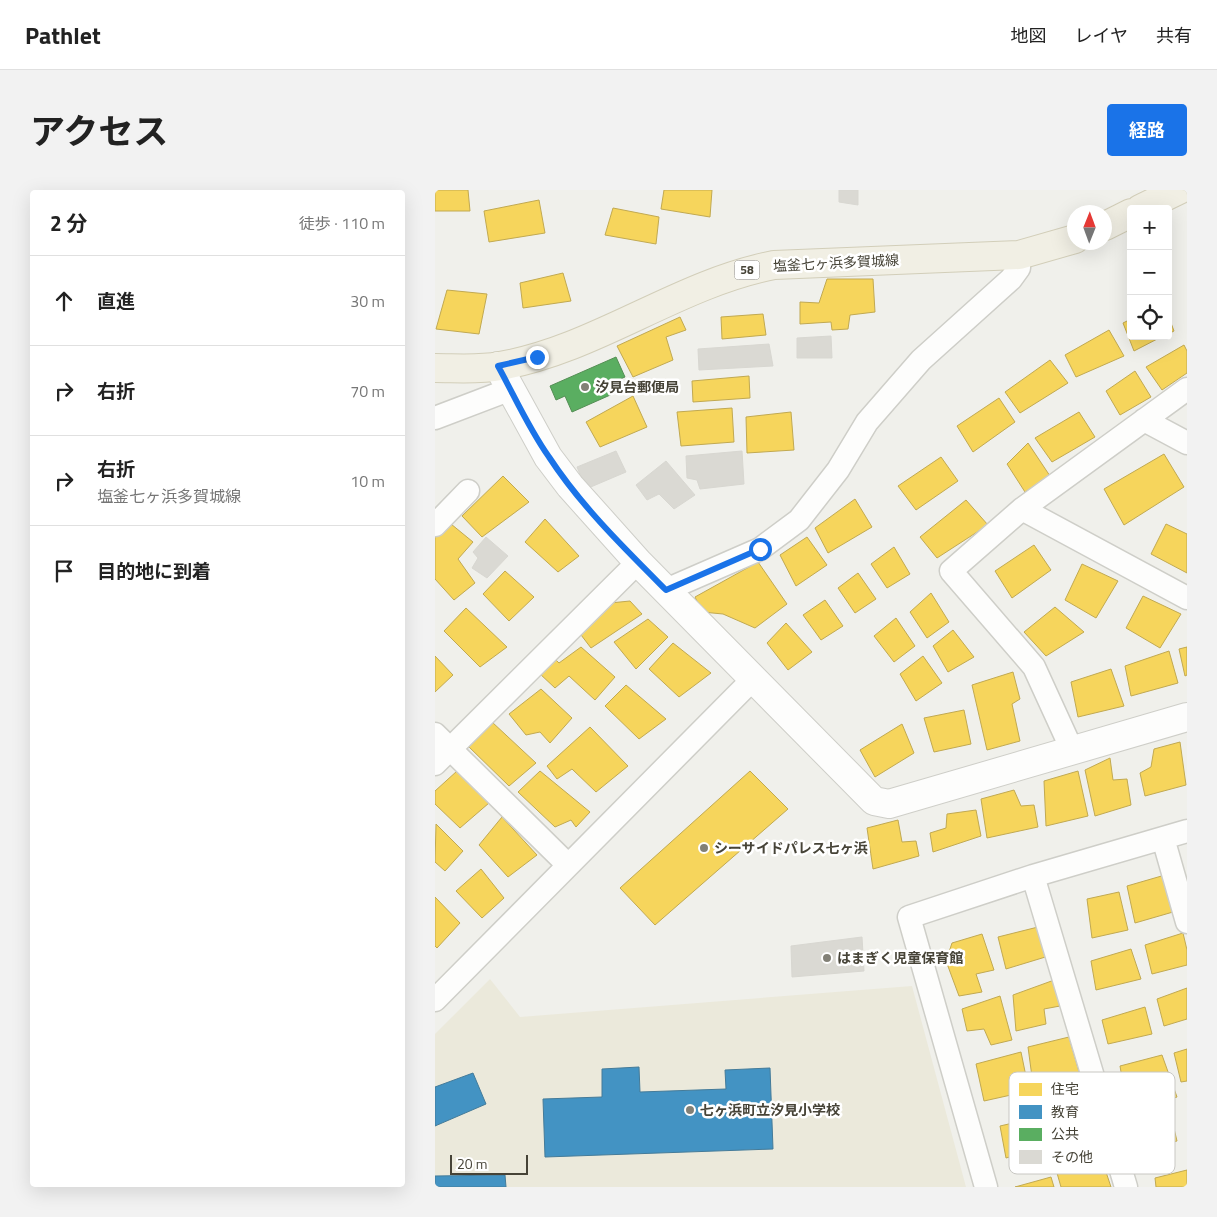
<!DOCTYPE html>
<html lang="ja">
<meta charset="utf-8">
<style>
:root{--surface:#fff;--page:#f2f2f2;--text:#222;--muted:#767676;--line:#e0e0e0;--accent:#1a73e8}
body{margin:0;font-family:"Titillium Web","Noto Sans JP",sans-serif;background:var(--page);color:var(--text)}
.controls{position:absolute;right:15px;top:15px;display:grid;overflow:hidden;border-radius:5px;box-shadow:0 5px 20px #0002}
.controls button{width:45px;height:45px;display:grid;place-items:center;padding:0;border:0;border-bottom:1px solid var(--line);background:var(--surface);color:var(--text);font:25px sans-serif}
.compass{position:absolute;left:632px;top:15px;width:45px;height:45px;border-radius:50%;background:var(--surface);box-shadow:0 5px 20px #0002;rotate:1deg}
.scale{position:absolute;left:15px;bottom:12px;width:78px;box-sizing:border-box;padding-left:5px;border:2px solid #464337;border-top:0;font-size:14px;line-height:18px;white-space:nowrap;color:#464337;-webkit-text-stroke:4px #fff;paint-order:stroke}
.stop{position:absolute;width:15px;height:15px;margin:-11px;border:4px solid #1a73e8;border-radius:50%;background:#fff}
.stop.end{background:#1a73e8;border-color:#fff;box-shadow:0 1px 5px #0008}
.list{margin:0;padding:0;list-style:none}
h2{display:flex;justify-content:space-between;align-items:center;height:65px;margin:0;padding:0 20px;font-size:21px}
h2 small{font-size:16px;font-weight:400;color:var(--muted)}
.list li{display:grid;grid-template-columns:32px 1fr auto;gap:15px;align-items:center;box-sizing:border-box;height:90px;padding:0 20px;border-top:1px solid var(--line)}
.list b{display:block;font-size:19px;white-space:nowrap}
.list p{margin:0;font-size:16px;white-space:nowrap;color:var(--muted)}
.list em{font-size:16px;font-style:normal;color:var(--muted)}
.icon{flex:none;width:28px;height:28px;fill:none;stroke:currentColor;stroke-width:2;stroke-linecap:round;stroke-linejoin:round}
.map{position:relative;flex:none;width:752px;height:997px;overflow:hidden;border-radius:5px}
header{display:flex;align-items:center;gap:30px;box-sizing:border-box;height:70px;padding:0 25px;background:var(--surface);border-bottom:1px solid var(--line)}
header strong{font-size:24px}
nav{display:flex;gap:28px;margin-inline-start:auto;font-size:18px}
.intro{display:flex;align-items:center;justify-content:space-between;box-sizing:border-box;height:120px;padding:0 30px}
h1{margin:0;font-size:35px}
.button{padding:12px 22px;border-radius:5px;background:var(--accent);color:#fff;font-size:18px;font-weight:700}
main{display:flex;gap:30px;padding:0 30px}
aside{flex:1;background:var(--surface);border-radius:5px;box-shadow:0 5px 20px #0002}
.map>svg:first-child{display:block}
.education{fill:#ebe9db}
.homes{fill:#f6d55c;stroke:#c1a951}
.schools{fill:#4393c3;stroke:#447b99}
.public{fill:#5aae61;stroke:#548e54}
.building{fill:#dad9d3;stroke:#d8d7d1}
.lines{fill:none;stroke-linecap:round;stroke-linejoin:round}
.minor-casing{stroke:#cecec8;stroke-width:25}
.tertiary-casing{stroke:#cecec8;stroke-width:30}
.primary-casing{stroke:#d2ceb9;stroke-width:30}
.minor{stroke:#fdfdfc;stroke-width:22}
.tertiary{stroke:#fdfdfc;stroke-width:28}
.primary{stroke:#f1efe4;stroke-width:28}
.route{stroke:#1a73e8;stroke-width:6}
.poi-dot{fill:#828076;stroke:#fff;stroke-width:2}
.labels{text-anchor:middle;stroke-width:5;stroke-linejoin:round;paint-order:stroke}
.shield{fill:#fff;stroke:#7e7b73;stroke-width:1}
.shield-label{font-size:12px;font-weight:bold;fill:#464337}
.street-label{font-size:14px;fill:#464337;stroke:#fff}
.poi-label{font-size:14px;font-weight:bold;fill:#464337;stroke:#fff;text-anchor:start}
.key{fill:#fff;stroke:#c8c7c3;stroke-width:1}
.key-label{font-size:14px;fill:#464337}
</style>
<header>
<strong>Pathlet</strong>
<nav><a>地図</a><a>レイヤ</a><a>共有</a></nav>
</header>
<div class="intro"><h1>アクセス</h1><a class="button">経路</a></div>
<main>
<aside>
<h2>2 分<small>徒歩 · 110 m</small></h2>
<ul class="list">
<li><svg class="icon" aria-label="ahead" viewBox="0 0 24 24"><path d="M12 20V5M6 11l6-6 6 6"/></svg><div><b>直進</b></div><em>30 m</em></li>
<li><svg class="icon" aria-label="right" viewBox="0 0 24 24"><path d="M7 20v-9h11M14 6l5 5-5 5"/></svg><div><b>右折</b></div><em>70 m</em></li>
<li><svg class="icon" aria-label="right" viewBox="0 0 24 24"><path d="M7 20v-9h11M14 6l5 5-5 5"/></svg><div><b>右折</b><p>塩釜七ヶ浜多賀城線</p></div><em>10 m</em></li>
<li><svg class="icon" aria-label="arrive" viewBox="0 0 24 24"><path d="M6 21V4h12l-3 4 3 4H6"/></svg><div><b>目的地に到着</b></div></li>
</ul>
</aside>
<div class="map">
<svg width="752" height="997" viewBox="0 0 752 997">
<rect width="100%" height="100%" fill="#f0f0eb"/>
<path class="education" d="M55,789L85,827L477,796L531,997H0V844Z"/>
<path class="homes" d="M0,0H33L35,21H0Z
M229,0H277L275,27L226,19Z
M104,10L110,43L54,52L49,21Z
M178,18L224,27L221,54L170,45Z
M128,83L136,111L88,118L85,93Z
M392,89H438L440,122L415,125L413,139L397,140L396,132L365,134V112L384,113Z
M12,100L52,104L44,144L1,139Z
M328,124L331,145L287,149L286,127Z
M733,125L739,141L733,144Z
M245,127L251,140L231,147L238,170L198,187L182,156Z
M696,129V146H728L699,161L688,133Z
M674,140L689,166L641,187L630,165Z
M749,155L752,161V183L727,200L711,177Z
M615,170L633,193L585,223L570,202Z
M700,181L716,207L685,225L671,201Z
M314,186L315,208L258,212L257,191Z
M198,206L212,237L165,257L151,232Z
M564,208L580,232L538,262L522,236Z
M297,218L299,252L246,256L242,222Z
M356,222L359,260L312,263L311,227Z
M644,222L660,247L617,272L600,248Z
M593,253L615,286L590,302L572,274Z
M729,264L749,297L689,335L669,299Z
M506,267L523,291L481,320L463,296Z
M68,286L94,312L47,347L27,326Z
M420,309L437,337L393,363L380,338Z
M531,310L553,335L502,368L485,347Z
M110,329L144,366L123,382L90,352Z
M16,334L38,352L23,369L40,393L19,410L0,389V347Z
M731,334L752,344V383L716,364Z
M372,347L392,375L361,396L345,365Z
M599,355L616,380L577,408L560,381Z
M459,357L475,384L452,398L436,374Z
M323,372L352,414L320,438L288,424L267,422L260,407Z
M647,374L683,391L661,428L630,410Z
M70,381L99,407L74,431L48,404Z
M423,383L441,409L420,423L403,398Z
M496,403L514,432L492,448L475,422Z
M708,406L746,424L725,458L691,438Z
M390,410L408,436L386,450L368,425Z
M195,411L207,424L156,458L143,441L165,414Z
M620,417L649,442L611,466L589,442Z
M31,418L72,457L45,477L9,441Z
M461,428L480,456L459,472L439,446Z
M213,429L233,447L201,479L179,452Z
M351,433L377,462L353,480L332,453Z
M518,440L539,467L513,482L498,456Z
M238,453L276,483L244,507L214,479Z
M146,457L180,487L160,510L134,486L120,498L104,483L118,467L124,473Z
M752,457V485L750,486L744,459Z
M734,461L743,493L696,506L690,476Z
M0,466L18,485L0,502Z
M488,466L507,493L481,511L465,484Z
M676,479L689,516L643,527L636,492Z
M578,482L585,509L577,514L585,551L552,560L537,495Z
M191,495L231,529L204,549L170,516Z
M106,499L137,528L115,553L105,542L91,545L74,524Z
M529,520L536,554L499,562L489,528Z
M57,532L101,573L74,596L33,556Z
M467,534L479,563L440,587L425,560Z
M155,537L193,576L161,602L137,579L122,589L112,576Z
M745,552L751,595L710,606L705,583L716,577L719,559Z
M675,568L678,590L692,589L696,615L660,626L650,580Z
M22,581L54,613L25,638L0,614V601Z
M105,581L155,622L141,637L136,630L120,637L83,602Z
M315,581L353,619L220,735L185,698Z
M643,581L653,626L611,636L609,591Z
M579,600L586,616L599,615L603,637L552,648L546,609Z
M541,620L546,646L498,662L495,643L511,638L512,624Z
M67,627L102,665L73,687L44,655Z
M463,630L467,652L481,651L484,666L438,679L432,638Z
M1,634L28,661L10,681L0,672Z
M46,679L69,708L47,728L21,701Z
M730,685L738,722L700,733L692,696Z
M684,702L693,740L657,748L652,709Z
M0,707L25,733L2,758L0,756Z
M607,736L617,765L571,779L563,747Z
M748,743L752,760V775L717,784L710,755Z
M547,744L559,780L541,784L547,802L524,806L511,771L517,753Z
M696,759L706,789L661,800L656,771Z
M622,789L625,816L609,819L611,834L581,841L578,805Z
M752,798V829L729,836L722,809Z
M565,806L577,850L556,855L549,839L532,841L527,819Z
M710,817L717,844L673,854L667,830Z
M634,847L647,892L599,902L593,857Z
M752,859V891L746,892L739,863Z
M586,862L594,901L549,911L541,874Z
M727,865L742,907L713,917L707,905L690,906L685,876Z
M735,922L742,951L705,960L699,930Z
M604,927L615,956L571,968L565,936Z
M667,970L676,997H626L622,983Z
M752,980V997H721L720,988Z
M616,987L619,997H580Z"/>
<path class="schools" d="M204,877L205,902L291,899L290,880L335,878L338,959L110,967L108,909L167,907V879Z
M38,883L51,914L0,936V897Z
M70,985L71,997H0V986Z"/>
<path class="public" d="M181,167L190,187L178,192L182,202L137,222L130,206L121,210L115,196Z"/>
<path class="building" d="M404,0H423V15L404,12Z
M396,146L397,168H362V148Z
M334,154L338,176L264,180L263,159Z
M181,261L191,282L151,299L142,277Z
M307,261L309,294L265,299L262,290L252,288L251,266Z
M231,271L260,305L239,319L224,304L212,310L201,295Z
M51,347L73,366L52,388L37,378L43,368L38,362Z
M427,747L429,781L357,787L356,756Z"/>
<g class="lines">
<defs>
<path id="minor" d="M752,199L587,319L752,408
M0,228L76,199
M709,230L752,253
M587,319L516,381L599,477L637,560
M0,335L33,301
M231,400L325,359L364,330L403,280L432,232L486,170L576,89L584,78V65
M0,544L132,674
M0,574L203,372
M728,648L752,732
M598,686L691,997
M0,810L319,488
M551,997L474,727L598,686L752,641"/>
<path id="tertiary" d="M63,176L113,267L135,296L203,372L439,611L454,614L752,527"/>
<path id="primary" d="M705,19L744,0
M670,36L696,23
M0,178C21,178 44,180 65,176C162,159 242,94 339,75L584,65L640,49"/>
</defs>
<use href="#minor" class="minor-casing"/>
<use href="#tertiary" class="tertiary-casing"/>
<use href="#primary" class="primary-casing"/>
<use href="#minor" class="minor"/>
<use href="#tertiary" class="tertiary"/>
<use href="#primary" class="primary"/>
</g>
<g class="lines">
<path class="route" d="M102,167L63,176C80,207 94,239 114,267C146,316 190,359 231,400L325,359"/>
</g>
<g class="poi-dot">
<circle cx="150" cy="197" r="5"/>
<circle cx="269" cy="658" r="5"/>
<circle cx="392" cy="768" r="5"/>
<circle cx="255" cy="920" r="5"/>
</g>
<g class="labels">
<rect class="shield" x="299.5" y="70.5" width="25" height="19" rx="4"/>
<g class="shield-label">
<text x="312" y="84">58</text>
</g>
<g class="street-label">
<text transform="translate(401 73) rotate(-3)" y="5">塩釜七ヶ浜多賀城線</text>
</g>
<g class="poi-label">
<text x="160" y="202">汐見台郵便局</text>
<text x="279" y="663">シーサイドパレス七ヶ浜</text>
<text x="402" y="773">はまぎく児童保育館</text>
<text x="265" y="925">七ヶ浜町立汐見小学校</text>
</g>
</g>
<rect x="574" y="882" width="166" height="102" rx="8" class="key"/>
<rect x="584" y="893" width="23" height="13" fill="#f6d55c"/>
<rect x="584" y="915" width="23" height="14" fill="#4393c3"/>
<rect x="584" y="938" width="23" height="13" fill="#5aae61"/>
<rect x="584" y="960" width="23" height="14" fill="#dad9d3"/>
<g class="key-label">
<text x="616" y="904">住宅</text>
<text x="616" y="927">教育</text>
<text x="616" y="949">公共</text>
<text x="616" y="972">その他</text>
</g>
</svg>
<div class="controls">
<button>+</button>
<button>−</button>
<button><svg class="icon" aria-label="locate" viewBox="0 0 24 24"><circle cx="12" cy="12" r="6"/><path d="M12 2v4M12 18v4M2 12h4M18 12h4"/></svg></button>
</div>
<svg class="compass" viewBox="-18 -18 36 36"><path d="M0-13l5 13h-10z" fill="#e53935"/><path d="M0 13l5-13h-10z" fill="#767676"/></svg>
<div class="scale">20 m</div>
<div class="stop" style="left:325px;top:359px"></div>
<div class="stop end" style="left:102px;top:167px"></div>
</div>
</main>
